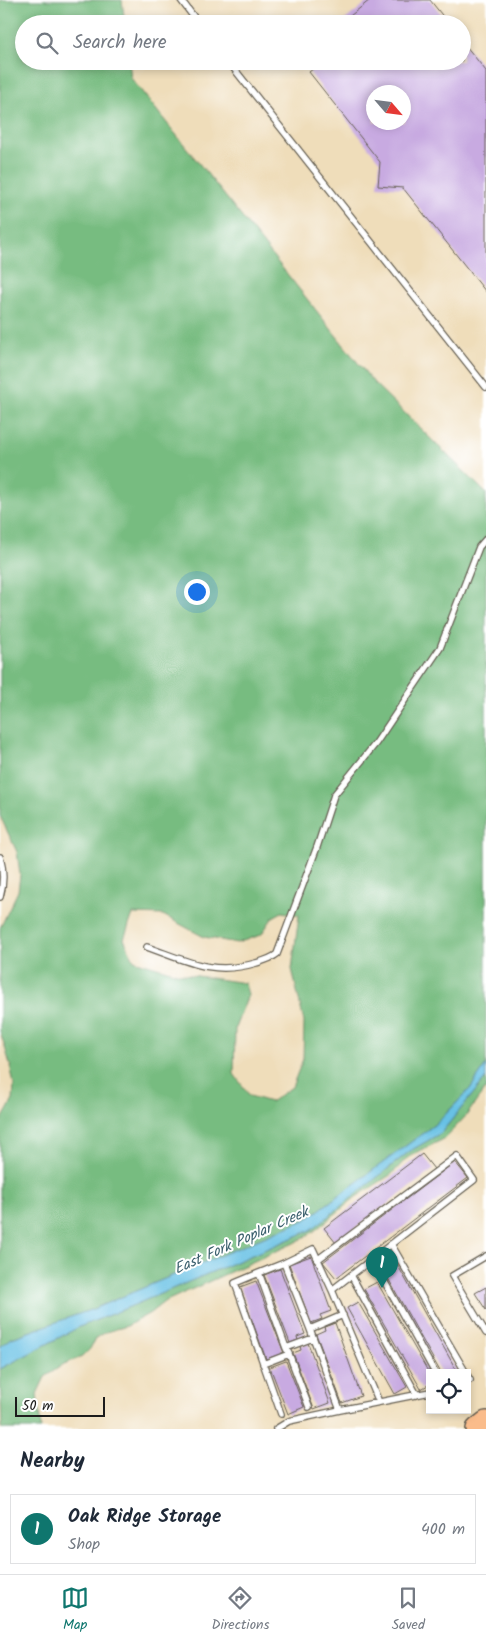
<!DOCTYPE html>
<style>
:root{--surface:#fff;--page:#f2f2f3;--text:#1f2937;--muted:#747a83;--line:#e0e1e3;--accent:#0f766e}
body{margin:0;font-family:Kalam,sans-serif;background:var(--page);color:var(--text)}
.controls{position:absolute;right:15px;bottom:15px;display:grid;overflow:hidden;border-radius:0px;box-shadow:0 2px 8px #0003}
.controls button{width:45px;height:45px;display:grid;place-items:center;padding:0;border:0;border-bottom:1px solid var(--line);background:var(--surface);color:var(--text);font:25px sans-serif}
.compass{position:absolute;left:366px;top:85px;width:45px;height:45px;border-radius:50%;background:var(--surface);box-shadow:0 2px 8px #0003;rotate:118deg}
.scale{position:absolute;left:15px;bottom:12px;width:90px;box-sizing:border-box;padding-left:5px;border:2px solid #1c1c1c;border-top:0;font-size:14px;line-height:18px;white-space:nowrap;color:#1c1c1c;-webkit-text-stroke:4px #fff;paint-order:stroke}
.you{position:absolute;left:196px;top:591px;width:18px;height:18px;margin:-12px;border:4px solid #fff;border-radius:50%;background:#1a73e8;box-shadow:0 0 0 8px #1a73e833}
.badge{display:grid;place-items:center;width:32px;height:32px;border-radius:50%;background:var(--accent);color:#fff;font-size:16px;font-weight:700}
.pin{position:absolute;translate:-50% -41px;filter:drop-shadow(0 1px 2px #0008)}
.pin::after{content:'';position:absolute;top:26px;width:18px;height:15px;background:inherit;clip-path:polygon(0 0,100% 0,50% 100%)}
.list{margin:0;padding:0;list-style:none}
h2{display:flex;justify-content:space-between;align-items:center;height:65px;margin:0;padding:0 20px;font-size:21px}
h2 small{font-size:16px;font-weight:400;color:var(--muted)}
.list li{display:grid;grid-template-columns:32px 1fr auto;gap:15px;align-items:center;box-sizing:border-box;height:70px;margin:0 10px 10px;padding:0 10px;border:1px solid var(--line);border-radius:0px}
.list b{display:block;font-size:19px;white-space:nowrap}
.list p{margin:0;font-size:16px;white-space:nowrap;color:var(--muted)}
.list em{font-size:16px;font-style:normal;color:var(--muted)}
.icon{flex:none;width:28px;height:28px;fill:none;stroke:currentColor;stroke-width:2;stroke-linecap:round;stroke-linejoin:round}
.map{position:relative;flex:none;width:486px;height:1429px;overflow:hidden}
.search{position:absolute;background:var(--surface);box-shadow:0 2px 8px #0003;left:15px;right:15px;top:15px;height:55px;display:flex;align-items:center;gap:12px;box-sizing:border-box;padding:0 18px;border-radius:28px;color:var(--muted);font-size:19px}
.sheet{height:145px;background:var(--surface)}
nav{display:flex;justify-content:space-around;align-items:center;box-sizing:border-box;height:70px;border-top:1px solid var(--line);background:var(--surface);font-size:14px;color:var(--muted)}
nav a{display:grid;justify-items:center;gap:2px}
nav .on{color:var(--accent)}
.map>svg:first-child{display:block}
.forest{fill:#77bc80;stroke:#4a6c4e;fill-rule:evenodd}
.water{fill:#68c1e5;stroke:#426e80}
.building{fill:#c8aae1;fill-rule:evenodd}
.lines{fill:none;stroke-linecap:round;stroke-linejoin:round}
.lane-casing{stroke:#666053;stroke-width:8}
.highway-casing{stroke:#666053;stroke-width:24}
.lane{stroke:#fff;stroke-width:5.5}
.highway{stroke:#fabc8b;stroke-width:21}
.labels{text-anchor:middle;stroke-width:4;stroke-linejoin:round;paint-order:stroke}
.water-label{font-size:15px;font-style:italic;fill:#3a5e6c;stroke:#fff}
</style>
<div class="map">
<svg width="486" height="1429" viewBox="0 0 486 1429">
<rect width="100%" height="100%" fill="#fff"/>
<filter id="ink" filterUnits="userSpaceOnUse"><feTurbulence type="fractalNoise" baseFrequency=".02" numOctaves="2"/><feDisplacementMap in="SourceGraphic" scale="10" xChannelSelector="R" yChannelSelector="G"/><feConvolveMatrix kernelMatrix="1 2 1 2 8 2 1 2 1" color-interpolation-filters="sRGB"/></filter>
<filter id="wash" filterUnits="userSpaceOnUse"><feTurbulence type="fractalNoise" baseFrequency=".0096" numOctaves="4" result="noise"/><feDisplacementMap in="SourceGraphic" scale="20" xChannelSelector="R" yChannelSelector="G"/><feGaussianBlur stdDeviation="1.12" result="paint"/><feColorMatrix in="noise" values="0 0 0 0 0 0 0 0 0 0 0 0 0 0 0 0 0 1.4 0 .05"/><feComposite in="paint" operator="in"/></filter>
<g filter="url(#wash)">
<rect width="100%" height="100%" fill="#efddba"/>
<path class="forest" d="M0,0H122L125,24H24V61H129L131,78L374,383L486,493V1065L470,1089L438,1122L307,1219L93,1309L12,1338L0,1347V1123L13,1100L14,1085L10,1064L0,1031V928L18,891L20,875L17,852L0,816ZM282,912L299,915L292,969L304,1022L303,1059L292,1087L270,1102L250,1096L234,1074L235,1028L248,995L245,983L177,973L134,960L124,939L133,914L163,915L204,937L237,943L261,935L273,917Z
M486,1078V1088L466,1116L444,1139L417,1152L406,1159L392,1174L356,1197L313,1232L294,1243L164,1302L150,1313L127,1326L106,1332L95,1339L90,1349L82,1357L64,1364L45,1377L37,1394L41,1429H2L0,1369L79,1327L134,1305L311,1230L410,1151L441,1133Z"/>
<path class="water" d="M486,1065V1078L441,1133L410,1151L311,1230L134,1305L79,1327L0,1369V1347L12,1338L93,1309L307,1219L438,1122L470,1089Z"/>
<g id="blocks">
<path class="building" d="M370,0H430L449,24H340Z
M462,41L486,71V292L403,188L378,186L380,162L309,72L323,61H462ZM374,92H404V122H374Z
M422,1154L434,1169L336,1243L324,1228Z
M455,1162L468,1178L336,1278L323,1262Z
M311,1256L331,1311L320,1315L322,1319L311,1323L289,1264Z
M397,1264L458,1373H441L384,1271Z
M280,1269L305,1334L297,1337L298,1340L290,1343L264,1275Z
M256,1281L284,1353L266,1359L240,1287Z
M377,1282L430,1375V1384L421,1389L364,1289Z
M486,1287V1310L475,1293Z
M358,1302L407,1387L395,1394L347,1308Z
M335,1323L361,1396L342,1403L316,1334L325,1330L324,1327Z
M308,1343L330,1403L314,1409L293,1353L301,1350L300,1346Z
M286,1361L304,1407L288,1414L270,1367Z"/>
</g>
</g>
<g filter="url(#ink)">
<use href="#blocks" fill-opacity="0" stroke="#666053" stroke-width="1"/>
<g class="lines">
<defs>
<path id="lane" d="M181,0L199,24
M228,61L486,387
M0,857C4,871 4,883 0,897
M147,947C187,961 213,976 256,963C263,961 271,959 277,954L317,847L334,795L376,743L440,648L479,547L486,539
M391,1244L466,1373
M486,1256L452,1276L486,1333
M372,1259L435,1373
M317,1260L457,1156L474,1180L332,1290L379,1402
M284,1263L259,1273L286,1348
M259,1273L235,1283L281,1414
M351,1275L417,1395
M343,1315L310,1329L340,1410L430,1392
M310,1329L284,1263L313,1249L332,1290
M289,1354L309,1407
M263,1364L289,1354L286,1348L313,1338
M467,1375L470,1380L467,1381
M276,1429L289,1421L340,1410"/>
<path id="highway" d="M477,1429L486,1422"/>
</defs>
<use href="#lane" class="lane-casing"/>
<use href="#highway" class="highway-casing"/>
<use href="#lane" class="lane"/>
<use href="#highway" class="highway"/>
</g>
</g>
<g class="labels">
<g class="water-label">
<text transform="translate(241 1240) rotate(-24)" y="5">East Fork Poplar Creek</text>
</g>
</g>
</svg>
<div class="controls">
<button><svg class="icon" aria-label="locate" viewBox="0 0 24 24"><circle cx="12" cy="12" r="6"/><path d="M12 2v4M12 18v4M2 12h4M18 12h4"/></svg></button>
</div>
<svg class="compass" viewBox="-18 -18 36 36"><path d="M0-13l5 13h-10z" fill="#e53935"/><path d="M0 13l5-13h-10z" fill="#747a83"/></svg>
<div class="scale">50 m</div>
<div class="you"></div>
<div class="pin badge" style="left:382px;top:1288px">1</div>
<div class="search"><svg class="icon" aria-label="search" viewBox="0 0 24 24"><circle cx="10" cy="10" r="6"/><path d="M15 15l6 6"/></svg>Search here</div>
</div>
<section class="sheet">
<h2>Nearby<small></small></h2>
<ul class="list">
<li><span class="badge">1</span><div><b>Oak Ridge Storage</b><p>Shop</p></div><em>400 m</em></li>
</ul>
</section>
<nav>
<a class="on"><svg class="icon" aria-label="map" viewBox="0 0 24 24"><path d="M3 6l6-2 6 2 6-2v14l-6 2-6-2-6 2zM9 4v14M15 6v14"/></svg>Map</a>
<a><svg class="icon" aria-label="directions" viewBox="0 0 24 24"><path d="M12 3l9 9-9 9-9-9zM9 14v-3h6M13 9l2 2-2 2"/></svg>Directions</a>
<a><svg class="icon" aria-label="saved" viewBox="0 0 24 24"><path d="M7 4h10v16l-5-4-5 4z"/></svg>Saved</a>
</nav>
